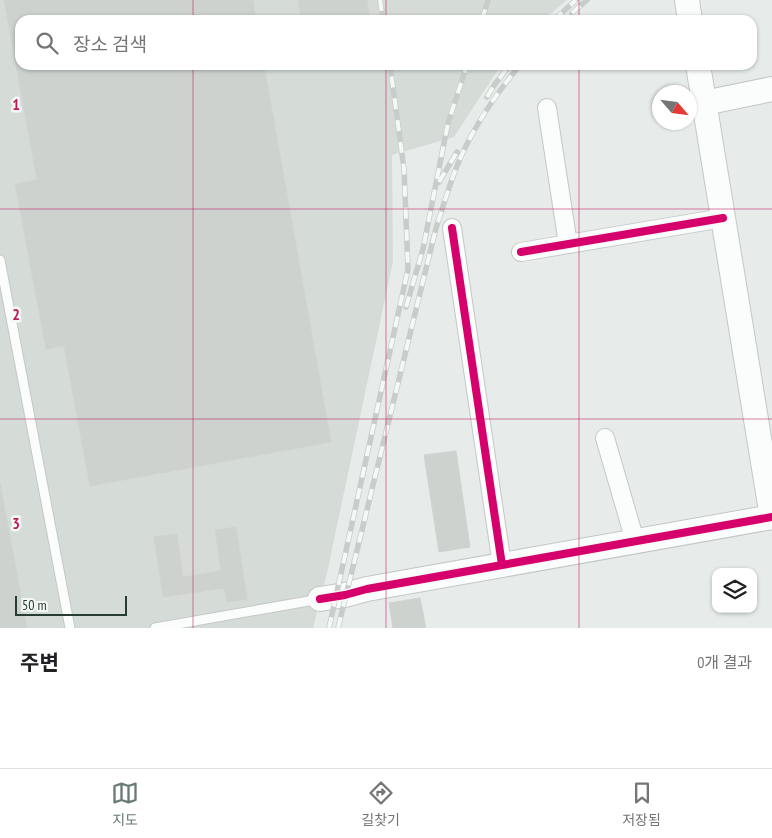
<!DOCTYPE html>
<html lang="ko">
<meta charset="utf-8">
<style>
:root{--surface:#fff;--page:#f2f2f2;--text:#202124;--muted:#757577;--line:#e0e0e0;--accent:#697a73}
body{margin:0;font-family:"PT Sans Narrow","Noto Sans KR",sans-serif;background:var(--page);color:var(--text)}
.controls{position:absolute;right:15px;bottom:15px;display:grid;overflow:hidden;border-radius:10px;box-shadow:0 1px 4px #0004}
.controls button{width:45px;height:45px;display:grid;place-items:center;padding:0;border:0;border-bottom:1px solid var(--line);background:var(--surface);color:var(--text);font:25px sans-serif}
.compass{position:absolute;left:652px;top:85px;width:45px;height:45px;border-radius:50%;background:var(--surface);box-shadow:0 1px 4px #0004;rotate:118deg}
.scale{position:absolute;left:15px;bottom:12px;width:112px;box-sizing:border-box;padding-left:5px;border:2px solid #253d33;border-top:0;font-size:14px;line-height:18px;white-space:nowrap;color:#253d33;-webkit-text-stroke:4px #f5f9f6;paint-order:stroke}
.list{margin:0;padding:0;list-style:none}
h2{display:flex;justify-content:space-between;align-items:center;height:65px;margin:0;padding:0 20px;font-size:21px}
h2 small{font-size:16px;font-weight:400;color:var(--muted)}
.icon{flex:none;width:28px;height:28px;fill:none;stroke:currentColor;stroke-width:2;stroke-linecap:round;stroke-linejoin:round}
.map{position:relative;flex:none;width:772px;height:628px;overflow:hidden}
.search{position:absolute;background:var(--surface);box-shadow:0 1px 4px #0004;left:15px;right:15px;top:15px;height:55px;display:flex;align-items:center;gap:12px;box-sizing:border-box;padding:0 18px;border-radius:15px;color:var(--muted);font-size:19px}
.sheet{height:140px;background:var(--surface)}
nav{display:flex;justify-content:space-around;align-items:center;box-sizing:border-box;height:70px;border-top:1px solid var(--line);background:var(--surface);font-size:14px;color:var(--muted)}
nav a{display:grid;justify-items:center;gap:2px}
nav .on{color:var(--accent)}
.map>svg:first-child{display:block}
.built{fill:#d5dcd8}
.building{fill:#cdd2cf;stroke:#cfd4d1}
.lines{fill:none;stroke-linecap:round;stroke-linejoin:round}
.lane-casing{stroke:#c4c8c6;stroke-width:11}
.street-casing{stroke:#c4c8c6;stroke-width:20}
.secondary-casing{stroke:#c2c8c6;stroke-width:26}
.lane{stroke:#fbfcfc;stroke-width:9}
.street{stroke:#fbfcfc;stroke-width:18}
.secondary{stroke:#fbfcfc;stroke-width:24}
.rail-casing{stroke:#c8ccca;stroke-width:5.5}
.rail{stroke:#f5f9f6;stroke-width:4;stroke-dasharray:11;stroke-linecap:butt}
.cycleway-casing{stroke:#f5f9f6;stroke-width:11}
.cycleway{stroke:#d6006c;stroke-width:8}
.grid{fill:none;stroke:#c2185b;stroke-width:1;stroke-opacity:0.55}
.grid-label{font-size:16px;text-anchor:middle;font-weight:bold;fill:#c2185b;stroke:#f5f9f6;stroke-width:5;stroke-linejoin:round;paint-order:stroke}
</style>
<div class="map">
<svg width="772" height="628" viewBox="0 0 772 628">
<rect width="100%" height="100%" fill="#e7ebe9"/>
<path class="built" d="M0,0H567L543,20H20V65H501L454,137L392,155L393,261L327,573L313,628H0Z"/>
<path class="building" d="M4,0H253L256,20H20V65H264L331,442L90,486L64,346L46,349L15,184L37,180Z
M298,0H367L370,20H301Z
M456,451L470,547L439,552L424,455Z
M0,483L27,628H0Z
M236,527L247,599L227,602L224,588L163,597L154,537L177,534L183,577L221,571L215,530Z
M420,598L426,628H393L389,603Z"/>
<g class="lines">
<defs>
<path id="lane" d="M0,260L70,628
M155,628L320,599"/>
<path id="street" d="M547,108L568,244
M452,228L502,565
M521,252L723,218
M605,438L635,541"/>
<path id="secondary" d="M687,0L690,20
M698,65L772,517
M704,103L772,89
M320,599L345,595L367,589L772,517"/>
</defs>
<use href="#lane" class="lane-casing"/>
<use href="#street" class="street-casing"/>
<use href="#secondary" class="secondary-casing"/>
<use href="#lane" class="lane"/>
<use href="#street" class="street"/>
<use href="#secondary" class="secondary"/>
<defs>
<path id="rail" d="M380,0L383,20
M572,13L587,0
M482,20L488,0
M554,20L576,0
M487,97L495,84L510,65
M439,182L457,152
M406,307L423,249L448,123L467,65
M329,628L408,269L404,169L390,65
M338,628L436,228C443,207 449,186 457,166C472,129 495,95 520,65"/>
</defs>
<use href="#rail" class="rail-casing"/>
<use href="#rail" class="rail"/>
<defs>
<path id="cycleway" d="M452,228L502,565
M521,252L723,218
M320,599L345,595L367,589L772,517"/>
</defs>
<use href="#cycleway" class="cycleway-casing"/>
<use href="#cycleway" class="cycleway"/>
</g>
<path class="grid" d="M193,0V20M386,0V20M579,0V20M193,65V628M386,65V628M579,65V628M0,209H772M0,419H772"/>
<g class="grid-label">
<text x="16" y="110">1</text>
<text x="16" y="320">2</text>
<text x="16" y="529">3</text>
</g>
</svg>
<div class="controls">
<button><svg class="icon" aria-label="layers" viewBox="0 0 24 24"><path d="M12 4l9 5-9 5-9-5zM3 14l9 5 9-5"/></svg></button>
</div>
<svg class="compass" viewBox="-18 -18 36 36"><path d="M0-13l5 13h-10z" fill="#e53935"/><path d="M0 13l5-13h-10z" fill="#757577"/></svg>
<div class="scale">50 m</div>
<div class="search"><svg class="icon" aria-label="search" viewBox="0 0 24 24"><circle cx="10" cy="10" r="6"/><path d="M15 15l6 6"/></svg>장소 검색</div>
</div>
<section class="sheet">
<h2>주변<small>0개 결과</small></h2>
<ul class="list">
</ul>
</section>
<nav>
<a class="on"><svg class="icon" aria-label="map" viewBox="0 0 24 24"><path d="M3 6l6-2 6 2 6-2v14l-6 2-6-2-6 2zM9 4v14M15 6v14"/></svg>지도</a>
<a><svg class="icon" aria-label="directions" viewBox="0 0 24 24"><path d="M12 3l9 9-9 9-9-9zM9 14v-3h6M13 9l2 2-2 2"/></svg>길찾기</a>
<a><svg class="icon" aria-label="saved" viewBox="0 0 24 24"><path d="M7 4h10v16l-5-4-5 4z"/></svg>저장됨</a>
</nav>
